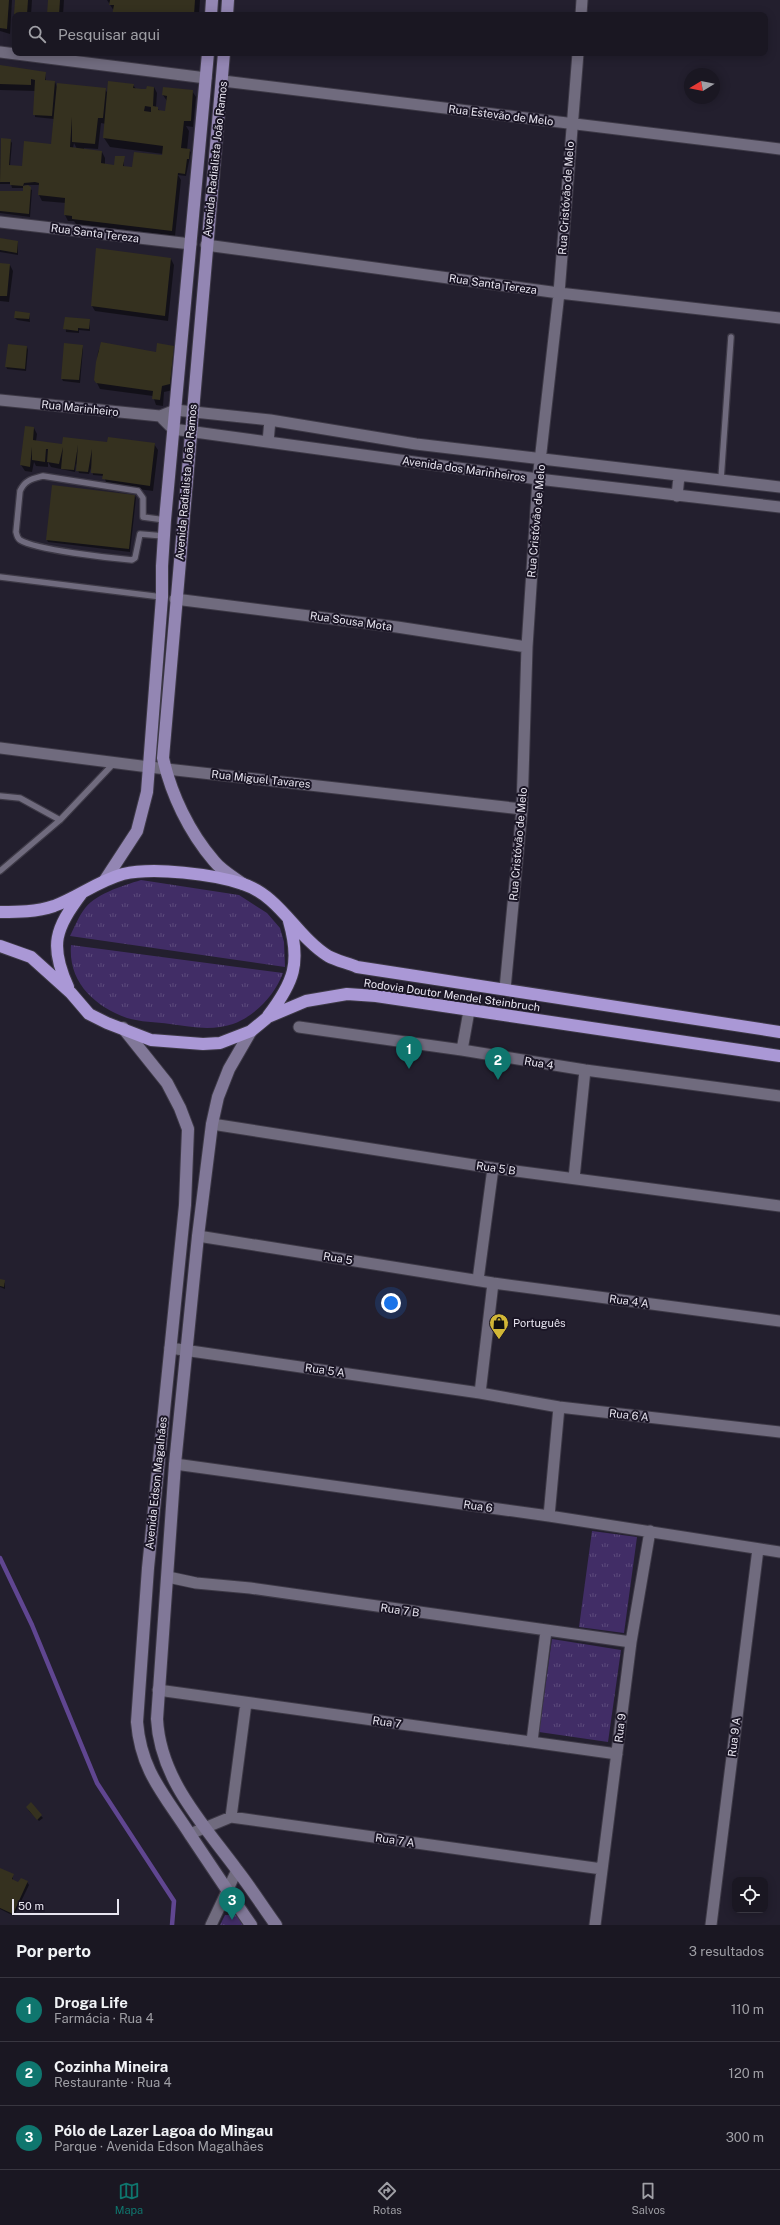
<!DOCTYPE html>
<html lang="pt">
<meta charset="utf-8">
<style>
:root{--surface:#1a1722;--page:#23202a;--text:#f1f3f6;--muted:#9f9fa5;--line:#383640;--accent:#0f766e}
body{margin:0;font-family:"Public Sans",sans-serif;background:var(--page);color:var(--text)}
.controls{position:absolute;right:12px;bottom:12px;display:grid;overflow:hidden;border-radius:8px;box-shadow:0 2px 10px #0003}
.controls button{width:36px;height:36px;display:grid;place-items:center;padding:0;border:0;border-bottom:1px solid var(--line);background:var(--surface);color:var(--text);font:20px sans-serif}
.compass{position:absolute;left:684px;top:68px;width:36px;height:36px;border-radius:50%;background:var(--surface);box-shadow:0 2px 10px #0003;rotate:260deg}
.scale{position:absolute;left:12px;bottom:10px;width:107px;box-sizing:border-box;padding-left:4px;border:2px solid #e8e5f0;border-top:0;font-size:11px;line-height:14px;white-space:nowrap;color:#e8e5f0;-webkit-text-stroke:3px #1a1525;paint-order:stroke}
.you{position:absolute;left:391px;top:1303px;width:14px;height:14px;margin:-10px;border:3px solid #fff;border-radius:50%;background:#1a73e8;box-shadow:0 0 0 6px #1a73e833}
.badge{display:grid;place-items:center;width:26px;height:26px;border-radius:50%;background:var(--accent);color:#fff;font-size:13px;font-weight:700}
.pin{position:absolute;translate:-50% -33px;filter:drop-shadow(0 1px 2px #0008)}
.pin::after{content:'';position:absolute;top:21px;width:14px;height:12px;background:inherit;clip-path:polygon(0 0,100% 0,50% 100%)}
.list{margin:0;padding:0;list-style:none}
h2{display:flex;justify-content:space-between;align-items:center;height:52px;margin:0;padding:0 16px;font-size:17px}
h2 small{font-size:13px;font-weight:400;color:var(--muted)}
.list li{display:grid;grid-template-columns:26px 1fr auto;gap:12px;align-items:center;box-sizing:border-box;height:64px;padding:0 16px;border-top:1px solid var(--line)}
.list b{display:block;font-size:15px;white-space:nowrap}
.list p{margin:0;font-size:13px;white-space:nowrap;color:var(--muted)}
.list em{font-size:13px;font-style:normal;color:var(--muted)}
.icon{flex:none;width:22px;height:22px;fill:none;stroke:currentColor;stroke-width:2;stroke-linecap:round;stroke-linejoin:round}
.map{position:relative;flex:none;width:780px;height:1925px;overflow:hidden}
.search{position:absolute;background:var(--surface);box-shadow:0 2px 10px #0003;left:12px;right:12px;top:12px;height:44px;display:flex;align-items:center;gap:10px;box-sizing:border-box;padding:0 14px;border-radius:8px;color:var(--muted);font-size:15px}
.sheet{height:244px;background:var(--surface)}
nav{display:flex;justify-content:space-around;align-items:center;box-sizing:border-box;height:56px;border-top:1px solid var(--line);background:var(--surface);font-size:11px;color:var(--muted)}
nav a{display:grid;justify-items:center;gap:2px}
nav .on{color:var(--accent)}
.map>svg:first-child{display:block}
.grass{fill:url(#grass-tufts)}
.shadow{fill:#0007;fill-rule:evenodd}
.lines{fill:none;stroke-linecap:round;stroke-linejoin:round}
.stream{stroke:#604691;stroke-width:4.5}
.building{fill:#35311f;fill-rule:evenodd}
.lane-casing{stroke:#3d3946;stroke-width:8}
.street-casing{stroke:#3d3946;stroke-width:13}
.secondary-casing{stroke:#3d3946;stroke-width:14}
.primary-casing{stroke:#3d3946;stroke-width:14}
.highway-casing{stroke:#3d3946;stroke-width:14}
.lane{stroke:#706b7e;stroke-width:5.5}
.street{stroke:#706b7e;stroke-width:11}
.secondary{stroke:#817898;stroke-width:12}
.primary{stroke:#9386b3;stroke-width:12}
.highway{stroke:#aa98d6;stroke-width:12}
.labels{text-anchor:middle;stroke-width:4;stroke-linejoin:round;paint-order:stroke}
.street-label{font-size:11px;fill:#e8e5f0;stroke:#1a1525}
.poi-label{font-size:11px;fill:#e8e5f0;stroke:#1a1525;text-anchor:start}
</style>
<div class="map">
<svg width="780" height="1925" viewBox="0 0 780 1925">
<defs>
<pattern id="grass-tufts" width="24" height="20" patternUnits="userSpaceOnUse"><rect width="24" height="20" fill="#412d66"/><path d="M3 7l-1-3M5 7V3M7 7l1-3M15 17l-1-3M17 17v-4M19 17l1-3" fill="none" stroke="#5c4b7c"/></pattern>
</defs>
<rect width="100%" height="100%" fill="#231f2e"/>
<path class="grass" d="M141,880L239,895L267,913L280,928L284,942L285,967L70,936C74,928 78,918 83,911C94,894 122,886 141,880Z
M71,945L283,973C275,995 255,1016 233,1024C212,1031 191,1027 170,1024C156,1022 140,1022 127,1018C94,1006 68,982 71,945Z
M592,1531L637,1537L624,1633L579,1627Z
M552,1639L621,1650L608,1742L539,1732Z
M225,1915H237L244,1925H220Z"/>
<path class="shadow" d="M0,0H12L10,34L0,31Z
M16,0H32L31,15H15Z
M49,0H64L63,15H48Z
M107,0H200L199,15H113L114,11Z
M0,66L45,73L46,81L55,82L57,87L105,89L108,94L133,85L136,89L142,90L154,87L157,93L156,107L160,111L166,112L167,101L163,95L192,91L196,97L193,127L186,126L189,131L187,150L191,152L186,176L178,175L181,180L175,236L76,224L74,221H68L65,215L66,203L42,201L39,195L40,185H23L32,190L30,217L0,213V192H24V188H12L11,184H0L1,139L10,140L12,143L10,166L24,167L52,145L54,119L35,117V91L0,90ZM101,123L106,124L104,138L110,147L163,154V156L134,168L124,167V157L117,166L105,165V158L102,152L84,150V148L98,149ZM74,143L77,149L73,148Z
M0,239L18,242V255L0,252Z
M171,259L174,265L168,321L95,311L92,306Z
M0,264L10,265L13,271L9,302L0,301Z
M29,314L30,322L17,320L15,318Z
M65,318L89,320L90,331L79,330V333L66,332Z
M102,343L157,353L173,346L176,352L173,390L164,392L163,406L156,405L153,396L100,389L95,379L98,352Z
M82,346L83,349L80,383L63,381L62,379Z
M27,347L28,350L26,371L7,369L6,366Z
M34,428L37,434L36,441L61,445L63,448L64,438L108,443L154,444L158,450L153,491L107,485L104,476L93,475L92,465L89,474L79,473L76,463L75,472L51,467L48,462V467L36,466L34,462L32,472L25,471L21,465Z
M135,496L136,498L130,552L48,542L47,540Z
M0,1280L5,1283V1289L0,1287Z
M28,1810L41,1816L43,1818L39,1821Z
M0,1869L13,1875V1880L18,1883L27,1882L29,1885L14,1916L0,1909Z"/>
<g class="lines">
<path class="stream" d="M0,1558L32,1625L97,1783L174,1901L172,1925"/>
</g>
<path class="building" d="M0,0H9L7,29L0,28Z
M15,0H28L27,15H14Z
M48,0H60L59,15H47Z
M110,0H195L194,15H112L114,5H109Z
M14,17H15V33L13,32Z
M0,65L46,72L45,80L55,81L52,116L33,115L35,80L31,79V85L0,84Z
M108,81L134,84L133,88L142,89H146L147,86L154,87L153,106L158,107V110L165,111L167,96L162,95L163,87L193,90L191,121H184L181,148L190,149L189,159H187L185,174L178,173L172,231L72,219V216L64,215L65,198L38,195L39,183L35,182L24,183L23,186L28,185L31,187L29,214L0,211V191H23V186L10,185V182H0L1,138L11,139L9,165L22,166L24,141L51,144L57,83L106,88L103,118H98L95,144L72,142V117L70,147L102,151L101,163L114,165L115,156H125L123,166L132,167L134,152L162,155L163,146L103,138ZM145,106L151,107V112L144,111Z
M0,238L18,241L17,253L0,250Z
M96,248L171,258L165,316L91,306Z
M0,263L10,264L7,296H0Z
M15,311L30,313L29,319L14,318Z
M65,317L90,319L89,329L78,328V331L63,329Z
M101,342L156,352L157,343L174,346L170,384L162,386L160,400L152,399L153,391L96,383L94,380L96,362Z
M64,343L83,345L79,380L61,379Z
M8,344L27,346L25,369L5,367Z
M25,426L34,427L33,440L47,442L62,444L63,437L107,442L108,437L155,443L150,486L102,479L103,474L91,473L92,449L88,472L76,471L78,445L74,470L61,469L63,447L59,464L47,462L48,449H46L45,462L32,460V447L30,467L20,465Z
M52,485L135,495L129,549L46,540Z
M0,1279L5,1280L4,1287L0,1286Z
M31,1802L42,1815L37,1820L26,1807Z
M0,1868L14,1874L12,1879L18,1882L21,1878L28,1881L13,1914L0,1908Z"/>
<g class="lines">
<defs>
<path id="lane" d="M721,479L731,337
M164,536L140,534L135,558L132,560C110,558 36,550 20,540C17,538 17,535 16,532L20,491C25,480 32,479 43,476L138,491L143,498V517L165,520
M0,577L162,597
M0,796L20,798L60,820
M0,871L60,820L114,763"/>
<path id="street" d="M581,15L582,0
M0,52L206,78
M223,81L780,149
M0,222L191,244
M206,245L559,293L780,318
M0,400L160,416L175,410L270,420L416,444L780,487
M160,416L173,429L538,479L780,507
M268,442L270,420
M677,496L679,476
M175,599L397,627L527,647
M0,748L149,767L522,809
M505,989L522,809L527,647L538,479L559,293L578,53
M299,1027L462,1050L585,1070L780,1096
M462,1050L469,1011
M212,1124L493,1168L780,1206
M574,1178L585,1070
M198,1236L493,1283L780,1321
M478,1280L493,1168
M170,1348L480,1393L559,1407L780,1432
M480,1393L493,1283
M175,1464L549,1516L780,1552
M549,1516L559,1407
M168,1577L196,1583L250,1588L631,1642
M158,1690L617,1754
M532,1741L546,1631
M231,1817L246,1703
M190,1834L231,1817L602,1869
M211,1925L237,1870
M595,1925L631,1642L650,1531
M711,1925L758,1549"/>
<path id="secondary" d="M123,1028L167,1083L180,1108L188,1129L185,1205L148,1568L137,1722C141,1772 165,1795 191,1836C211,1866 231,1896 251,1925
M251,1031L229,1069L218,1097L212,1124L198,1236L175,1464L157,1719C160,1779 203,1824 237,1870C251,1888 263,1907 276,1925"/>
<path id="primary" d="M211,15L212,0
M227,15L228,0
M224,53L163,758C171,794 189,832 214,861C221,870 233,877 243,884
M105,880L137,831L147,792L162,597V566L165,520L208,53"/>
<path id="highway" d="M0,912C18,912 36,912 54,906C78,897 98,881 123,874C154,867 213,874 243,884C280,896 296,936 328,956C337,961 348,963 357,967L780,1032
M0,946L31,957L71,993L89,1014L107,1023L151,1040L203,1044L220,1043L251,1031L268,1017L306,1001L347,994L376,996L780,1056
M68,987C49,945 55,929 82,893
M268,1016C294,982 301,963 289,921"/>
</defs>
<use href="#lane" class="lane-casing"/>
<use href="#street" class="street-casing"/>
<use href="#secondary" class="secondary-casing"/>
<use href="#primary" class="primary-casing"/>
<use href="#highway" class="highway-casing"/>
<use href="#lane" class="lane"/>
<use href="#street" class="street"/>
<use href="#secondary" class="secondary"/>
<use href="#primary" class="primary"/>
<use href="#highway" class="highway"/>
</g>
<defs>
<symbol id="shop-pin" viewBox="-11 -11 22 30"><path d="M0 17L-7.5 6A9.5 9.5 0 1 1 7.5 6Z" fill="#d2b736" stroke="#1a1525"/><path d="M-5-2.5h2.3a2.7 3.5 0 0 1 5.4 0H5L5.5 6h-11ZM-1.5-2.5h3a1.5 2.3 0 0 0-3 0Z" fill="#111"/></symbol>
</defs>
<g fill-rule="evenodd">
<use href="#shop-pin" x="488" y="1312" width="22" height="30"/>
</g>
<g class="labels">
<g class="street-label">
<text transform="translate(501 115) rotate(7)" y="4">Rua Estevão de Melo</text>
<text transform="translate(215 159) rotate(-84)" y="4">Avenida Radialista João Ramos</text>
<text transform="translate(566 198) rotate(-86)" y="4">Rua Cristóvão de Melo</text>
<text transform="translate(95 233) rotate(7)" y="4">Rua Santa Tereza</text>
<text transform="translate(493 284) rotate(8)" y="4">Rua Santa Tereza</text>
<text transform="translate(80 408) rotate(6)" y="4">Rua Marinheiro</text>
<text transform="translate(464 469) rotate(8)" y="4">Avenida dos Marinheiros</text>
<text transform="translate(186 482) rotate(-85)" y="4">Avenida Radialista João Ramos</text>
<text transform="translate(536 521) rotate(-85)" y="4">Rua Cristóvão de Melo</text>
<text transform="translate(351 621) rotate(8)" y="4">Rua Sousa Mota</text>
<text transform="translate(261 779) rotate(6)" y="4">Rua Miguel Tavares</text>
<text transform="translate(518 844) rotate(-85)" y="4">Rua Cristóvão de Melo</text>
<text transform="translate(452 995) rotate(8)" y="4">Rodovia Doutor Mendel Steinbruch</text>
<text transform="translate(539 1063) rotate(10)" y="4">Rua 4</text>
<text transform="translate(496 1168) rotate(8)" y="4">Rua 5 B</text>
<text transform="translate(338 1258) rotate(9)" y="4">Rua 5</text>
<text transform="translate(629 1301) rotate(8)" y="4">Rua 4 A</text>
<text transform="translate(325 1370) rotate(8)" y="4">Rua 5 A</text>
<text transform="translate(629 1415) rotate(6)" y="4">Rua 6 A</text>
<text transform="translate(156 1483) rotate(-84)" y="4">Avenida Edson Magalhães</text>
<text transform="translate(478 1506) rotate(8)" y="4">Rua 6</text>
<text transform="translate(400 1610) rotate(8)" y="4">Rua 7 B</text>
<text transform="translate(387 1722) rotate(8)" y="4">Rua 7</text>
<text transform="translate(620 1728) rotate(-83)" y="4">Rua 9</text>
<text transform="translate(734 1737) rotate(-83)" y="4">Rua 9 A</text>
<text transform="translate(395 1840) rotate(8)" y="4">Rua 7 A</text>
</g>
<g class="poi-label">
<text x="513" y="1327">Português</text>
</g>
</g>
</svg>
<div class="controls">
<button><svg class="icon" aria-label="locate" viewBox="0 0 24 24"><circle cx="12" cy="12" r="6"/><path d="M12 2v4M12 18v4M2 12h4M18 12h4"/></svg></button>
</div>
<svg class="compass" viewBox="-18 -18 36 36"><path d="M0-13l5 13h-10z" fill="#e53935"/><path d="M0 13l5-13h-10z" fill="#9f9fa5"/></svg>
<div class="scale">50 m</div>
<div class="you"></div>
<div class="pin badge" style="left:409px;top:1069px">1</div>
<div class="pin badge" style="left:498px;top:1080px">2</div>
<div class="pin badge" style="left:232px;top:1920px">3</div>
<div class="search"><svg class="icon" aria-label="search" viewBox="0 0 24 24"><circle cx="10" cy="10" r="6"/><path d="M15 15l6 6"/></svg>Pesquisar aqui</div>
</div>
<section class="sheet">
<h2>Por perto<small>3 resultados</small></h2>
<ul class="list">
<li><span class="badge">1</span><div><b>Droga Life</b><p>Farmácia · Rua 4</p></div><em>110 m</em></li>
<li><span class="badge">2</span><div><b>Cozinha Mineira</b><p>Restaurante · Rua 4</p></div><em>120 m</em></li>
<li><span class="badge">3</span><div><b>Pólo de Lazer Lagoa do Mingau</b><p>Parque · Avenida Edson Magalhães</p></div><em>300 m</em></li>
</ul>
</section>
<nav>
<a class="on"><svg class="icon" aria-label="map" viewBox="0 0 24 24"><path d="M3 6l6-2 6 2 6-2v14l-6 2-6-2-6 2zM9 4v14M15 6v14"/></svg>Mapa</a>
<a><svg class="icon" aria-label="directions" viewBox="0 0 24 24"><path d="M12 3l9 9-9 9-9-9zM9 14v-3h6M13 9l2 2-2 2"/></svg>Rotas</a>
<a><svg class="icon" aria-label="saved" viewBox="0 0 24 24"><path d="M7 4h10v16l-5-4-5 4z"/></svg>Salvos</a>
</nav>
